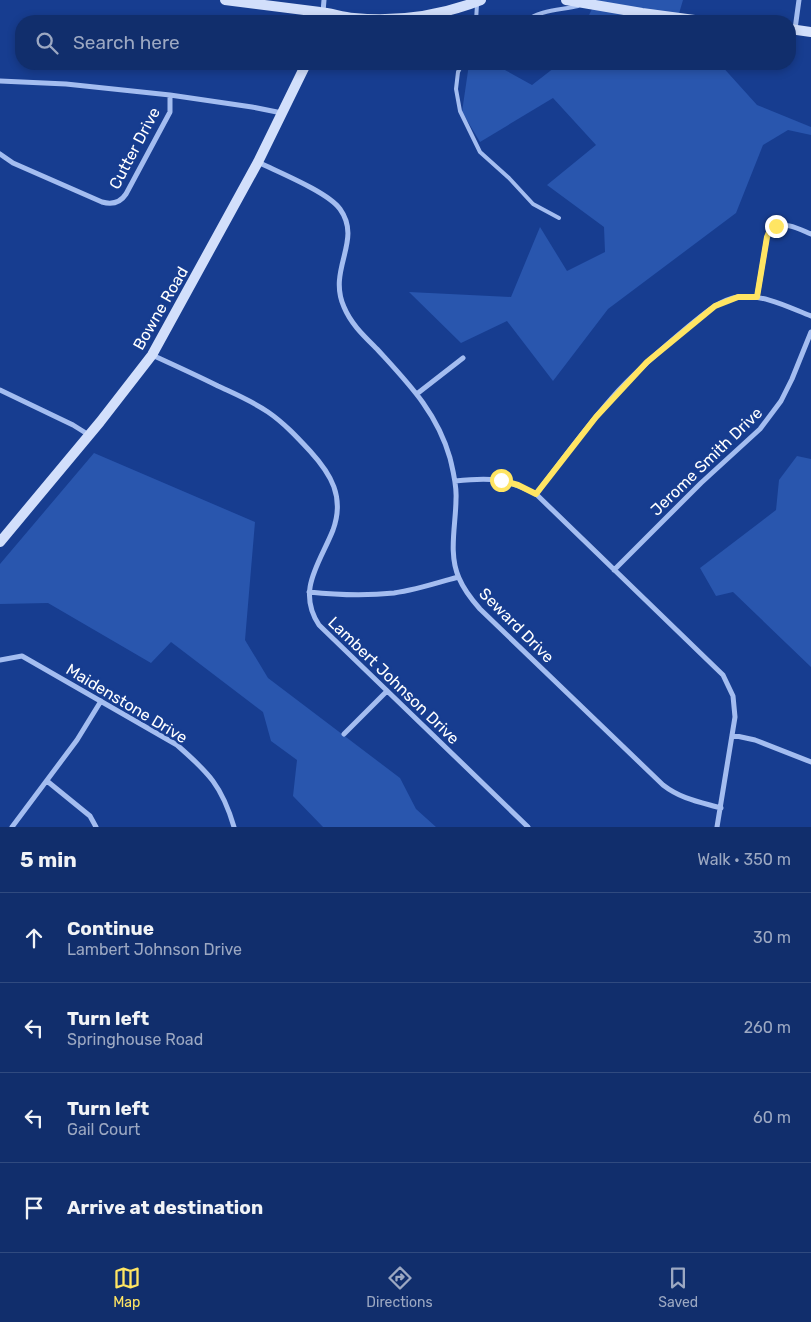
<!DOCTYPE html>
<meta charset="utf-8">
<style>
:root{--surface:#112e6c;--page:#1e3a74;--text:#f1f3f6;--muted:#9ca8c2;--line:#304a7f;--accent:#ffe563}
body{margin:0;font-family:Rubik,sans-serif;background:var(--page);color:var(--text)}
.stop{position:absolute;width:15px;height:15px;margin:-11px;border:4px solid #ffe563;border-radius:50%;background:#fff}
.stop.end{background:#ffe563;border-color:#fff;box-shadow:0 1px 5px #0008}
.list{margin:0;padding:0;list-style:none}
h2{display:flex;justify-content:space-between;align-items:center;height:65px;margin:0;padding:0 20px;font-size:21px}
h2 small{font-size:16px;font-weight:400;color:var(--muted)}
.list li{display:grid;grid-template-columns:32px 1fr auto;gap:15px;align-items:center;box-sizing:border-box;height:90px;padding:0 20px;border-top:1px solid var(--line)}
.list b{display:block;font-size:19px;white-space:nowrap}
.list p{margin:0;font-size:16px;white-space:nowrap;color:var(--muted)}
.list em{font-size:16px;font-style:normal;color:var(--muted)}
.icon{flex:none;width:28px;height:28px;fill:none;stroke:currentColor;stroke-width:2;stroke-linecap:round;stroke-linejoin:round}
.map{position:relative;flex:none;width:811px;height:827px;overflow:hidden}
.search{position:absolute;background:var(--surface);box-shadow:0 2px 8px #0003;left:15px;right:15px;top:15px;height:55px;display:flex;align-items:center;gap:12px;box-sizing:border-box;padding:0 18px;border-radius:20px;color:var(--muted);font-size:19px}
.sheet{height:425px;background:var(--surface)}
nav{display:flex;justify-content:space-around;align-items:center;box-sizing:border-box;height:70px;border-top:1px solid var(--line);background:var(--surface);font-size:14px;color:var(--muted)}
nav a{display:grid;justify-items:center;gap:2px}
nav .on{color:var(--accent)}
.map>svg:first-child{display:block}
.green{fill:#2956ae}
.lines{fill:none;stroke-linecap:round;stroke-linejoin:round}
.lane{stroke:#a4bdf0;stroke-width:4}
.street{stroke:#a4bdf0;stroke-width:5}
.secondary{stroke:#d2dffb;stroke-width:10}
.route{stroke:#ffe563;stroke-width:6}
.labels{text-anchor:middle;stroke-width:5;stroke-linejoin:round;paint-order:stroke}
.street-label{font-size:16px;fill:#fff;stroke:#173d90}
</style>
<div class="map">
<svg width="811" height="827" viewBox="0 0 811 827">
<rect width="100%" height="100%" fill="#173d90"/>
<path class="green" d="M595,0H683L678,17L682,21H586L594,5Z
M469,64H494L532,85L559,64H720L757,105L811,127V135L788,130L763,145L736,213L608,309L553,381L507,321L461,343L409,292L511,297L540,227L567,271L605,252L604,227L547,185L596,145L553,98L480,142L462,112Z
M94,453L255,522L245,640L268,678L400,778L416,809L436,827H323L293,796L297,760L271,741L263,712L171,642L151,663L48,603L0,604V564Z
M797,456L811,459V667L733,592L716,596L700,568L776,510L779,480Z"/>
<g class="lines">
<path class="lane" d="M476,21L477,4
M526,21C539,10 562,10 578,6
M462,64L458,72L456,89L460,111L480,152L509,178L533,204L559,218"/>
<path class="street" d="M323,12L324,0
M795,29L799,0
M0,81L66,84L170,95L252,107L282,113
M0,154L13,163L102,202C112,205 120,203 126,194L170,112V95
M258,162C278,172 328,192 340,209C363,241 327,269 344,307C351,324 364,336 377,349C408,383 437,412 450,458C453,471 457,485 456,499C456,524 448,554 459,578C464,590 472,600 480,609L663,785C681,799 700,802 721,808
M757,297L767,237L772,228C785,221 799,229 811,234
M152,355C174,365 196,375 218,386C235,394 252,401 268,412C284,423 297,437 310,451C331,474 345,497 333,530C320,563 296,590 319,625L528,827
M0,390L73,425L89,435
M418,393L463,358
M455,481C491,477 504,478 536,494L723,675L733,696L735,717L717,827
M536,494C563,459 589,423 619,390C641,367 665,346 689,326C704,314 719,300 738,297C764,294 788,307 811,316
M614,570L701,483L760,429L781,401L792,379L811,332
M309,592C337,595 366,596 394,593C416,590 437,583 458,577
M0,660L22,656L177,745C209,773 222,786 234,827
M344,734L387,691
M732,735L755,740L811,762
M47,781L90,816L96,827
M12,827L77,740L101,701"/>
<path class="secondary" d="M225,0C257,4 288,8 320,12C331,13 342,17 354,18C397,22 440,16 481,0
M566,0L642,13L702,21
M790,29L811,32
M0,542L100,422L152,355L258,162L306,64"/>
</g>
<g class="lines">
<path class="route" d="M501,480L518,485L536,494L596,417L647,362L715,306L738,297H757L767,237L769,232L776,226"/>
</g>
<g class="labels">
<g class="street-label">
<text transform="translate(134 148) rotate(-62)" y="6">Cutter Drive</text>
<text transform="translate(160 308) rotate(-60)" y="6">Bowne Road</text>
<text transform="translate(706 461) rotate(-44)" y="6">Jerome Smith Drive</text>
<text transform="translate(517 625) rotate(45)" y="6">Seward Drive</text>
<text transform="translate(394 680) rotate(44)" y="6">Lambert Johnson Drive</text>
<text transform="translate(127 703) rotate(31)" y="6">Maidenstone Drive</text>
</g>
</g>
</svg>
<div class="stop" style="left:501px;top:480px"></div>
<div class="stop end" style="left:776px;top:226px"></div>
<div class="search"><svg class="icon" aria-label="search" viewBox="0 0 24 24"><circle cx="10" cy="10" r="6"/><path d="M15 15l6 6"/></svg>Search here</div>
</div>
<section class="sheet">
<h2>5 min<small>Walk · 350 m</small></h2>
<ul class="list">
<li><svg class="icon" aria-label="ahead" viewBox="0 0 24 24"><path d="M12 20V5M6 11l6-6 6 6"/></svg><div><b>Continue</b><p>Lambert Johnson Drive</p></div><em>30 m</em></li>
<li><svg class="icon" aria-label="left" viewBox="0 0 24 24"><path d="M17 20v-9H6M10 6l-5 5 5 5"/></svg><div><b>Turn left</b><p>Springhouse Road</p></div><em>260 m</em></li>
<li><svg class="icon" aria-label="left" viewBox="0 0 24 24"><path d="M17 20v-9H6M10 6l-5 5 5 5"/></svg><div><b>Turn left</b><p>Gail Court</p></div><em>60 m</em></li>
<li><svg class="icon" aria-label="arrive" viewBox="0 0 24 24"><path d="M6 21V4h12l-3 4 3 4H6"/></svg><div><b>Arrive at destination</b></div></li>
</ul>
</section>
<nav>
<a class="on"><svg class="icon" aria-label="map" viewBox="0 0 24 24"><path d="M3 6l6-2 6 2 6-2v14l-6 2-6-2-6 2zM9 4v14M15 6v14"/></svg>Map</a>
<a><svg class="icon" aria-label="directions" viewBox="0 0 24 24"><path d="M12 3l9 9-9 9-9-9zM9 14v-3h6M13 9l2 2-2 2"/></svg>Directions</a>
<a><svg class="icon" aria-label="saved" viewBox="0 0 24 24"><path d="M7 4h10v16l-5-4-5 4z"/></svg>Saved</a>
</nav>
